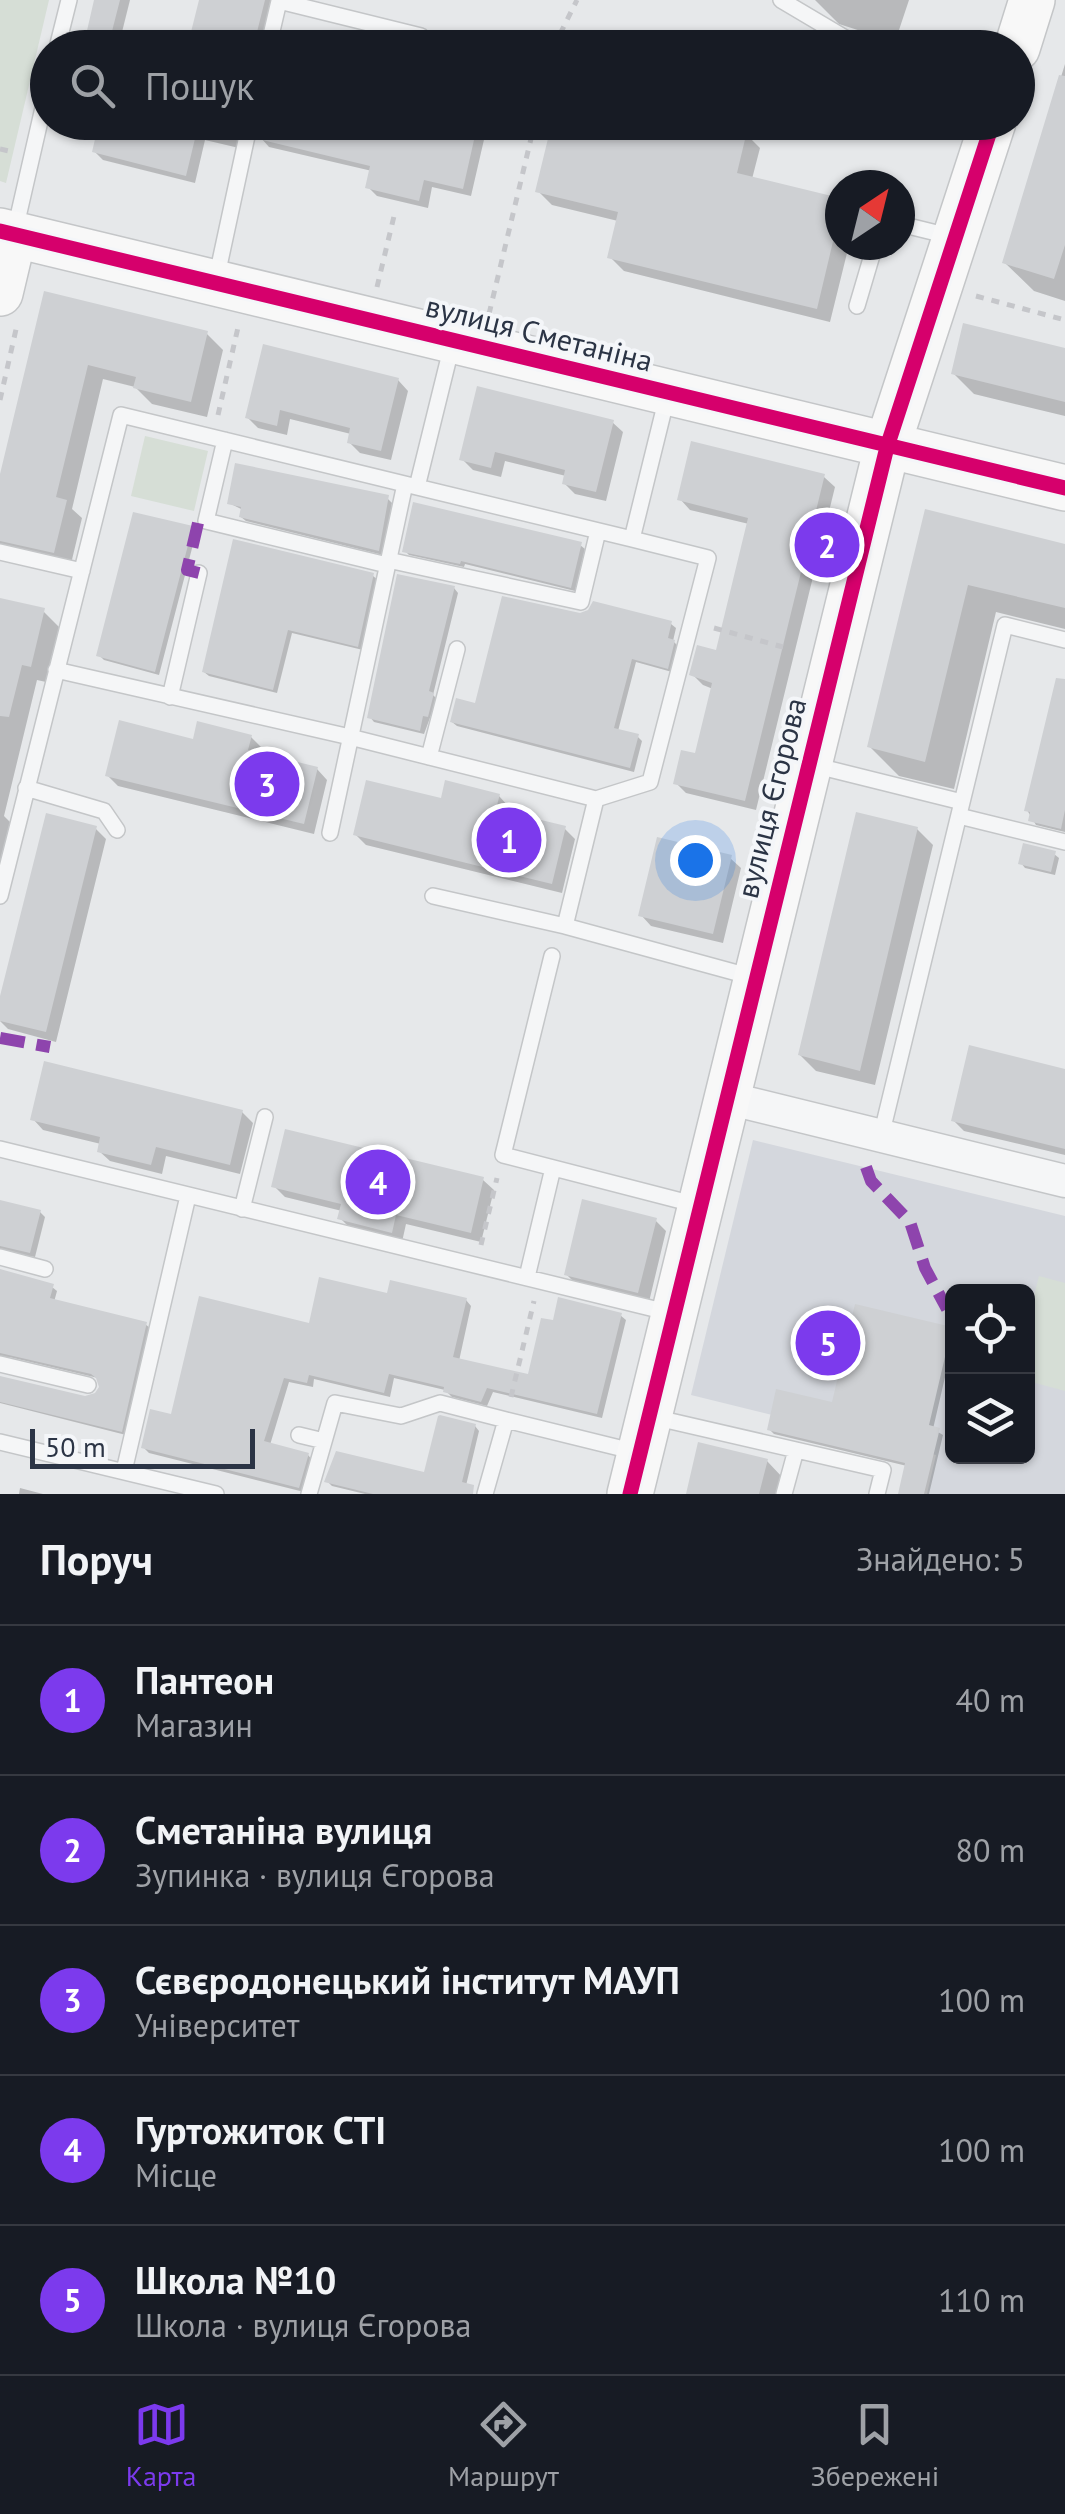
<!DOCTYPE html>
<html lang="uk">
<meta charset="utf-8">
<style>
:root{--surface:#171b24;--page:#242831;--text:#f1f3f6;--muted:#9ea1a6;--line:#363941;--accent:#7c3aed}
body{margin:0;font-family:"PT Sans",sans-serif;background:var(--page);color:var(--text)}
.controls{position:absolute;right:30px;bottom:30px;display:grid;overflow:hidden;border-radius:15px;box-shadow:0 2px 8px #0004}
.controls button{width:90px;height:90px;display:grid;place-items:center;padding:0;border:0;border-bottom:2px solid var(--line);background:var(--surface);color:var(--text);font:50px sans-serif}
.compass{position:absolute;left:825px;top:170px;width:90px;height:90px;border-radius:50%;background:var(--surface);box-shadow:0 2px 8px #0004;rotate:35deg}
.scale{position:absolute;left:30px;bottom:25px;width:225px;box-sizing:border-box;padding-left:10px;border:5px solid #2b3445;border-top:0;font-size:28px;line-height:35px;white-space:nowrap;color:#2b3445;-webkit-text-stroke:8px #f4f6f9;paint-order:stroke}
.you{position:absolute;left:695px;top:860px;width:35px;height:35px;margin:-25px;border:8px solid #fff;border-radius:50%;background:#1a73e8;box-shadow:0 0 0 15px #1a73e833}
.badge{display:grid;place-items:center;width:65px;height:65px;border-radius:50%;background:var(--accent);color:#fff;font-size:32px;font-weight:700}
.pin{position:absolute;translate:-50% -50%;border:5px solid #fff;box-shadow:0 2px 10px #0006}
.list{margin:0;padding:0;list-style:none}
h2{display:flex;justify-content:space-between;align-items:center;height:130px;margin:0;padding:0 40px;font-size:42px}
h2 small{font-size:32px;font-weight:400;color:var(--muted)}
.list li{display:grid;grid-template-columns:65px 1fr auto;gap:30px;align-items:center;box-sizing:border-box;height:150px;padding:0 40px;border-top:2px solid var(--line)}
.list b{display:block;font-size:38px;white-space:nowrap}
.list p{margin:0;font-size:32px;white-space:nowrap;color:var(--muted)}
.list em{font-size:32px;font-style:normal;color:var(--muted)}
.icon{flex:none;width:55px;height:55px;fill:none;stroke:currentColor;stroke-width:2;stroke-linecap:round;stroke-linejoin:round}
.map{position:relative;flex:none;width:1065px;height:1494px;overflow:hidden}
.search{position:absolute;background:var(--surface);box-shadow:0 2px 8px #0004;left:30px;right:30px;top:30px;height:110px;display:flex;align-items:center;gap:25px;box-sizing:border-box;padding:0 35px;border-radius:55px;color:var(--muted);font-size:38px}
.sheet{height:880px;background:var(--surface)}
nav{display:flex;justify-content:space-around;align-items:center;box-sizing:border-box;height:140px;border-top:2px solid var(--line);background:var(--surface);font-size:28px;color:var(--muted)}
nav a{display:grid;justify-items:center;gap:5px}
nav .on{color:var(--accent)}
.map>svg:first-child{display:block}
.built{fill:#d4d7dd;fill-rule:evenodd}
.green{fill:#d6ded6}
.shadow{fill:#0003}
.building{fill:#ced0d3}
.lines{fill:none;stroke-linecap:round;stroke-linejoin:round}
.lane-casing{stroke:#c4c6c8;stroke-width:18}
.street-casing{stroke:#c4c6c8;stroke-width:35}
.secondary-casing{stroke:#c4c6c8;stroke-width:48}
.path{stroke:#c5c6ca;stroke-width:5;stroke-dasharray:8 8;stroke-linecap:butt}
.lane{stroke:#f5f6f7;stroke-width:15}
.street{stroke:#f5f6f7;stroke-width:32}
.secondary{stroke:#f8f8f8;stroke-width:45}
.quiet{stroke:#8e44ad;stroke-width:12;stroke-dasharray:25 12;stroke-linecap:butt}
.cycleway-casing{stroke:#f4f6f9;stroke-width:21}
.cycleway{stroke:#d6006c;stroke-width:15}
.labels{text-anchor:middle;stroke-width:8;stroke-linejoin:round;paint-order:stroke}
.street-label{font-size:30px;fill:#2b3445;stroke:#f4f6f9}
</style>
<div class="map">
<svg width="1065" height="1494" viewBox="0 0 1065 1494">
<rect width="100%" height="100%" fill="#e6e8ea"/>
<path class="built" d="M753,1140L1065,1216V1494H927L936,1455L691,1395ZM952,1292H1028V1456H952Z"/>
<path class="green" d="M0,0H49L6,183L0,181Z
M145,436L208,451L194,511L131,496Z
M1039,1276L1065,1283V1391L1028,1381V1320Z"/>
<path class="shadow" d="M97,0H130L118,48H86Z
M201,0H275L263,48H190Z
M815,0H909L895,42L839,24Z
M1065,64V301L1034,291L1004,262Z
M101,122H252L239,148L205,140L195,183L103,160L94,151Z
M478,122L486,131L471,196L432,187L428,208L377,196L368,187L372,171L269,147L261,138Z
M746,134L760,148L752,179L840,200V245H849L830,322L624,271L610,257L618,221L552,205L538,191Z
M46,294L207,334L223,350L207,417L152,404L135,387L103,379L72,509L82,518L70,568L0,554V485Z
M1065,350V416L974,394L953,373Z
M398,380L408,391L391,460L360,453L349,442L351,434L290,419L287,435L258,428L247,417Z
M612,422L623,432L606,501L575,494L564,483L566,476L505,461L501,477L473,470L462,459Z
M824,477L835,487L756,810L686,793L676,783L697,756L713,689L703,685L692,674L718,653L749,524L690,510L680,499Z
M388,499L392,503L383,555L246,521L241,517L243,510L229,503Z
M927,512L1065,547V629L996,612L954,789L899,776L870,747Z
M191,529L196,533L159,675L104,660L99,655Z
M580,545L585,549L575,591L465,564L464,567L409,555L405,551Z
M373,576L378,580L363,650L292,633L277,693L209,676L204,672Z
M454,588L458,593L433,695L437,699L424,734L374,722L370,717Z
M0,600L43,611L59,627L46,682L37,680L4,816L13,825L0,877Z
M580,616L671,624L676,628L673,641L679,647L672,672L636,662L618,731L637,736L642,741L634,772L457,726L452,722L477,706Z
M1065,698V832L1036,825L1027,810Z
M251,737L261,747L259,755L317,769L327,780L314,834L118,786L108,776L195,742Z
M499,796L509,807L507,815L565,829L575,839L562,893L366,845L356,835L443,801Z
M96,829L106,839L56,1042L8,1029L0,1021V1007Z
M917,829L933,845L875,1085L816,1071L800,1055Z
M1054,854L1059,858L1055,875L1025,868L1021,863Z
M730,858L741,868L723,943L651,926L641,915Z
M1065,1071V1155L964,1131L953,1120Z
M242,1112L253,1123L240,1174L166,1156L162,1174L110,1161L99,1151L101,1144L43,1130L33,1119Z
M483,1180L494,1190L481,1242L406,1224L402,1242L351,1229L340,1218L342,1211L285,1197L274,1186Z
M0,1202L40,1212L45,1217L35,1257L0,1252Z
M655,1220L666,1231L649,1302L577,1285L566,1274Z
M0,1270L52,1287L57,1291L54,1302L145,1324L150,1328L126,1435L0,1403V1378L85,1399L97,1396L102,1387L98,1378L9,1357L0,1360Z
M389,1296L466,1300L471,1306L459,1361L529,1377L555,1324L620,1315L626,1320L602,1418L493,1392L487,1406L452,1397L445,1390L394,1378L390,1397L314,1379L313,1387L289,1382L270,1445L308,1455L313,1461L304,1492L149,1453L144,1448L173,1417L311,1326Z
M951,1330L952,1347L933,1429L943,1435L929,1494H900L907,1466L774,1434L769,1429L834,1405Z
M475,1426L479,1431L464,1494H365L332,1486L327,1481L425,1476Z
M767,1461L783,1478L779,1494H689Z
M20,1488L43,1494H19Z"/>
<path class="building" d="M94,0H120L109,43L100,48H83Z
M199,0H265L253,48H187Z
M1059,75L1065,76V245L1054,279L1002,263Z
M99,122H199L186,176L92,152Z
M261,122H478L463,189L424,180L419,201L365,188L370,166L258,139Z
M552,122H710L747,131L737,173L840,198V212L817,309L607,258L618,212L535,192Z
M44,291L208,331L191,402L133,388L136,377L88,365L56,497L67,500L54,553L0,541V474Z
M963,323L1065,348V402L951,374Z
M263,344L399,378L381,451L347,443L350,428L280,410L277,426L245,418Z
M477,386L614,420L596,492L562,484L565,470L495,452L491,468L459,460Z
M691,441L825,474L745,801L673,784L681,750L695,753L712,683L689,675L697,645L716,650L748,518L677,500Z
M235,463L389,495L379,551L239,517L241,507L227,504Z
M413,502L582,542L571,588L461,561L460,564L402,552Z
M925,509L1065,544V608L968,585L925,762L867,747Z
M133,512L193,526L155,672L96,656Z
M233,539L374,573L358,647L288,630L273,690L202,672Z
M397,574L455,586L429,691L434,693L428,717L423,716L420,731L367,718Z
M502,596L580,613L588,610L593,601L672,621L668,638L675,640L668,669L632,659L614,728L639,734L630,768L450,722L456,698L475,703Z
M0,598L45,608L31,667L22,665L9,717L0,716Z
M1056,678L1065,679V810L1061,829L1028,821L1030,812L1024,811Z
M119,720L193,739L197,721L252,735L248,750L318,767L304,824L105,776Z
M366,780L441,798L445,780L500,794L496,809L566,826L552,884L353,835Z
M856,812L918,827L860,1071L798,1055Z
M46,813L97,826L46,1032L0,1021V996Z
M657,837L732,855L713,934L638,916Z
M1023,843L1056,851L1051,872L1018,864Z
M969,1045L1065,1069V1149L951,1121Z
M44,1061L243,1110L230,1165L156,1147L151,1165L97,1152L100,1137L30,1120Z
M285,1129L484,1177L471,1233L396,1215L392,1233L337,1219L341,1204L271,1187Z
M582,1199L657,1218L638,1293L564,1275Z
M0,1200L41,1210L30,1253L0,1246Z
M0,1269L54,1284L50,1298L147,1322L122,1432L0,1402V1376L85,1396L95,1393L99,1387L96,1378L91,1374L0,1353Z
M319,1277L387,1293L390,1280L467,1298L453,1357L528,1374L541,1318L553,1320L558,1297L622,1313L597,1414L487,1388L481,1402L443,1392L444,1387L389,1374L384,1393L309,1375L307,1383L284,1378L264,1441L309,1453L299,1488L141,1448L150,1409L171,1414L199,1296L309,1323Z
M855,1304L952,1327L929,1425L940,1428L924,1494H898L905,1463L767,1430L776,1389L832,1402Z
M440,1415L476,1424L462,1482L474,1485L473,1494H373L324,1482L336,1451L424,1472L438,1416Z
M698,1442L768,1459L759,1494H686Z"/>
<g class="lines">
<defs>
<path id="lane" d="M781,0L862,48
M57,48L69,0
M268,48L279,1L421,36
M900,224L949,236
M15,230L48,86
M216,280L250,122
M857,306L875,245
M225,440L206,521L387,565
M417,487L632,539
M0,552L82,571
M388,560L581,602L598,531
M56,670L350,737L596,799L650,782L708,558L632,539L667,397
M170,697L199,573
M429,757L457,649
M813,765L962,802
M26,788L104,811L117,830
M959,816L1065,842
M330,833L405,484
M0,896L121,415L417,487L452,345
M433,896L565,926L752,977
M565,926L596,799
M552,956L503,1155L697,1205
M881,1136L1005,625L1065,640
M0,1149L671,1313
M242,1209L265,1117
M0,1257L45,1269
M527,1277L553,1168
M0,1364L88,1385
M653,1417L883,1470L877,1494
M299,1435L324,1441
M0,1442L216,1494
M124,1471L188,1196
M309,1494L335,1403L401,1416L440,1403L506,1420
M485,1494L506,1420L636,1452
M784,1494L796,1450"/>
<path id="street" d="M727,1098L1065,1181"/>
<path id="secondary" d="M1017,48L1032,0
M0,231L1065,488
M0,293L14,234
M630,1494L887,447L993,122"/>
</defs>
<use href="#lane" class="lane-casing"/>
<use href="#street" class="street-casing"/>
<use href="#secondary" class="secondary-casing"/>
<path class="path" d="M881,38L901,48
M553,48L577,0
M1023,103L1030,80
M0,149L13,152
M377,287L395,212
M976,296L1065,320
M489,314L535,122
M0,400L17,325
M218,415L239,323
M714,628L783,647
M481,1245L497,1178
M511,1397L534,1301"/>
<use href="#lane" class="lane"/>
<use href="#street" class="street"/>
<use href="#secondary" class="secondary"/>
<path class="quiet" d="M198,523L187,570L199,573
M0,1038L50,1047
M866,1167L871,1181L910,1222L925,1268L947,1309"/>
<defs>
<path id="cycleway" d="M0,231L1065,488
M630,1494L887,447L993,122"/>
</defs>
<use href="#cycleway" class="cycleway-casing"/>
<use href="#cycleway" class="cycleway"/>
</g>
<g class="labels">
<g class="street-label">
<text transform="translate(539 334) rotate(14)" y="10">вулиця Сметаніна</text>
<text transform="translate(772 798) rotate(-76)" y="10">вулиця Єгорова</text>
</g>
</g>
</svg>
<div class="controls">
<button><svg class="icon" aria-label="locate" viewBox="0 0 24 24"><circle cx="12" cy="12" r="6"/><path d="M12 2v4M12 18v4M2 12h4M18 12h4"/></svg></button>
<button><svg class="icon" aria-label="layers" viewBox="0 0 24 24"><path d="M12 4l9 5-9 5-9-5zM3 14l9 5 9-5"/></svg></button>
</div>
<svg class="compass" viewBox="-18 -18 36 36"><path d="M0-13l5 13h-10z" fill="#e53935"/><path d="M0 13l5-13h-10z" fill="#9ea1a6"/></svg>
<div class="scale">50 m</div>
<div class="you"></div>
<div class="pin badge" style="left:509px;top:840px">1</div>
<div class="pin badge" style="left:827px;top:545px">2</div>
<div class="pin badge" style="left:267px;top:784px">3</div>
<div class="pin badge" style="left:378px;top:1182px">4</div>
<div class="pin badge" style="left:828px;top:1343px">5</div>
<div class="search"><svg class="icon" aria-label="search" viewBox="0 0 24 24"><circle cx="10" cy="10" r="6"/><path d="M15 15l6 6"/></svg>Пошук</div>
</div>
<section class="sheet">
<h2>Поруч<small>Знайдено: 5</small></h2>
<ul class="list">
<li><span class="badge">1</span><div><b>Пантеон</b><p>Магазин</p></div><em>40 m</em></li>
<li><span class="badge">2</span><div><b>Сметаніна вулиця</b><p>Зупинка · вулиця Єгорова</p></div><em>80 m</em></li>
<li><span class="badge">3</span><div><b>Сєвєродонецький інститут МАУП</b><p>Університет</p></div><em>100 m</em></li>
<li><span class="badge">4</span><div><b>Гуртожиток СТІ</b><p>Місце</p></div><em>100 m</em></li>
<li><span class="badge">5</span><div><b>Школа №10</b><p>Школа · вулиця Єгорова</p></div><em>110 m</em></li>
</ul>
</section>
<nav>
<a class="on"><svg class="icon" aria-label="map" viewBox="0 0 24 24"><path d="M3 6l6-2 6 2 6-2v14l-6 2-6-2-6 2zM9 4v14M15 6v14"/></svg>Карта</a>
<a><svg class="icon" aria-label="directions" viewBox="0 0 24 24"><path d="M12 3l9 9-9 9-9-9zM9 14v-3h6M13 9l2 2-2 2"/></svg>Маршрут</a>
<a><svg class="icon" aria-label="saved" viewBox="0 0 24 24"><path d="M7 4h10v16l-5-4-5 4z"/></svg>Збережені</a>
</nav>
